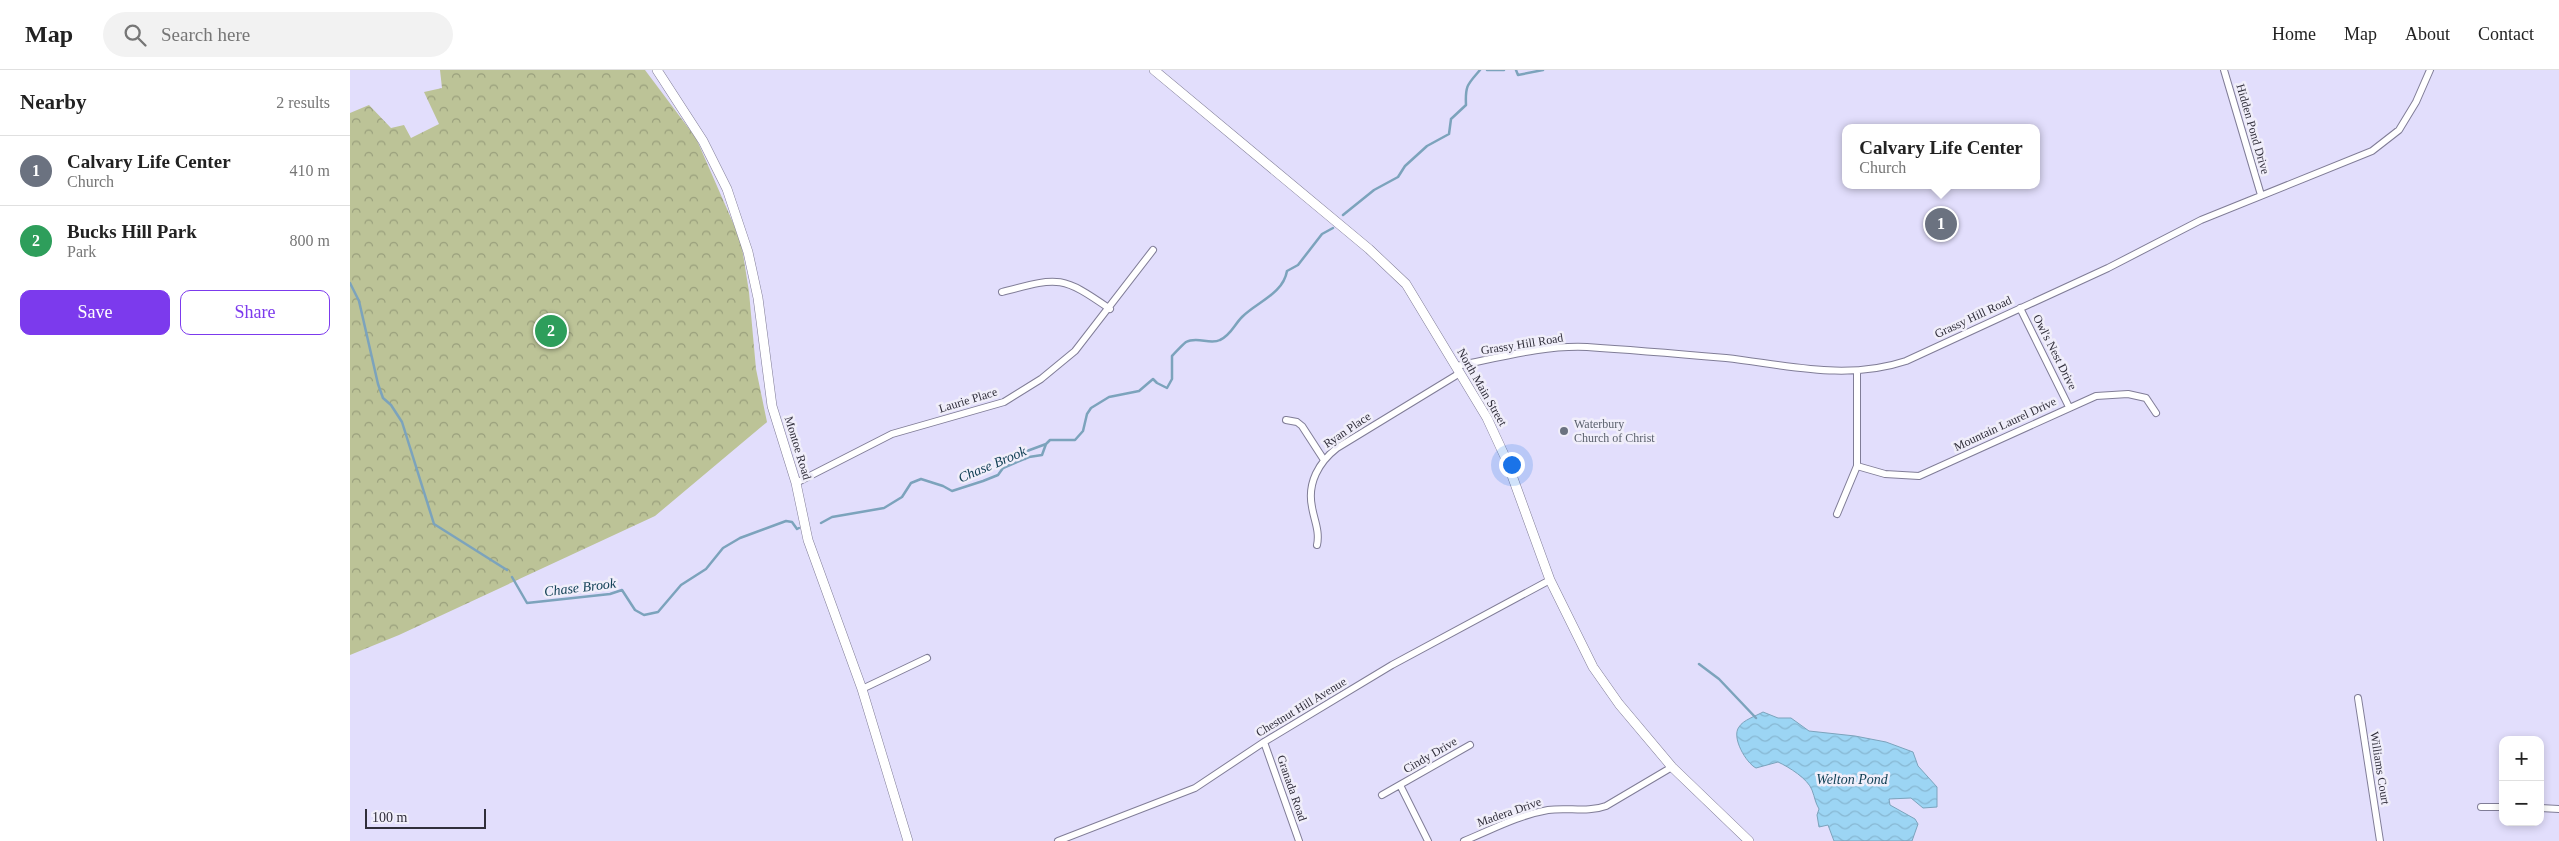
<!DOCTYPE html>
<meta charset="utf-8">
<style>
:root{--surface:#fff;--page:#f2f2f2;--text:#222;--muted:#767676;--line:#e0e0e0;--accent:#7c3aed}
body{margin:0;font-family:Georgia,serif;background:var(--page);color:var(--text)}
.controls{position:absolute;right:15px;bottom:15px;display:grid;overflow:hidden;border-radius:10px;box-shadow:0 2px 8px #0003}
.controls button{width:45px;height:45px;display:grid;place-items:center;padding:0;border:0;border-bottom:1px solid var(--line);background:var(--surface);color:var(--text);font:25px sans-serif}
.scale{position:absolute;left:15px;bottom:12px;width:121px;box-sizing:border-box;padding-left:5px;border:2px solid #302e3a;border-top:0;font-size:14px;line-height:18px;white-space:nowrap;color:#302e3a;-webkit-text-stroke:4px #f0eefa;paint-order:stroke}
.you{position:absolute;left:1161px;top:394px;width:18px;height:18px;margin:-12px;border:4px solid #fff;border-radius:50%;background:#1a73e8;box-shadow:0 0 0 8px #1a73e833}
.badge{display:grid;place-items:center;width:32px;height:32px;border-radius:50%;background:var(--accent);color:#fff;font-size:16px;font-weight:700}
.pin{position:absolute;translate:-50% -50%;border:2px solid #fff;box-shadow:0 1px 5px #0006}
.popup{position:absolute;left:1492px;top:54px;width:198px;height:65px;box-sizing:border-box;display:grid;place-content:center;border-radius:10px;background:var(--surface);filter:drop-shadow(0 1px 4px #0005);font-size:16px;white-space:nowrap;color:var(--muted)}
.popup b{font-size:19px;color:var(--text)}
.popup::after{content:'';position:absolute;left:50%;top:100%;margin-left:-10px;border:10px solid transparent;border-top-color:var(--surface)}
.list{margin:0;padding:0;list-style:none}
h2{display:flex;justify-content:space-between;align-items:center;height:65px;margin:0;padding:0 20px;font-size:21px}
h2 small{font-size:16px;font-weight:400;color:var(--muted)}
.list li{display:grid;grid-template-columns:32px 1fr auto;gap:15px;align-items:center;box-sizing:border-box;height:70px;padding:0 20px;border-top:1px solid var(--line)}
.list b{display:block;font-size:19px;white-space:nowrap}
.list p{margin:0;font-size:16px;white-space:nowrap;color:var(--muted)}
.list em{font-size:16px;font-style:normal;color:var(--muted)}
.actions{display:flex;gap:10px;padding:15px 20px}
.actions a{flex:1;padding:11px 0;border:1px solid var(--accent);border-radius:10px;text-align:center;font-size:18px;color:var(--accent)}
.actions .main{background:var(--accent);color:#fff}
.icon{flex:none;width:28px;height:28px;fill:none;stroke:currentColor;stroke-width:2;stroke-linecap:round;stroke-linejoin:round}
.map{position:relative;flex:none;width:2209px;height:771px;overflow:hidden}
header{display:flex;align-items:center;gap:30px;box-sizing:border-box;height:70px;padding:0 25px;background:var(--surface);border-bottom:1px solid var(--line)}
header strong{font-size:24px}
nav{display:flex;gap:28px;margin-inline-start:auto;font-size:18px}
.search{width:350px;height:45px;background:var(--page);display:flex;align-items:center;gap:12px;box-sizing:border-box;padding:0 18px;border-radius:28px;color:var(--muted);font-size:19px}
main{display:flex}
aside{flex:1;background:var(--surface)}
.map>svg:first-child{display:block}
.park{fill:url(#park-crowns)}
.water{fill:url(#water-waves);stroke:#7ca3bc}
.lines{fill:none;stroke-linecap:round;stroke-linejoin:round}
.stream{stroke:#7ca3bc;stroke-width:2.5}
.street-casing{stroke:#807d97;stroke-width:8}
.secondary-casing{stroke:#807d97;stroke-width:10}
.street{stroke:#fff;stroke-width:6}
.secondary{stroke:#fff;stroke-width:9}
.worship-dot{fill:#6b7280;stroke:#f0eefa;stroke-width:2}
.labels{text-anchor:middle;stroke-width:5;stroke-linejoin:round;paint-order:stroke}
.street-label{font-size:12px;fill:#302e3a;stroke:#f0eefa}
.worship-label{font-size:12px;fill:#5b616d;stroke:#f0eefa;text-anchor:start}
.water-label{font-size:14px;font-style:italic;fill:#0e3d52;stroke:#f0eefa}
</style>
<header>
<strong>Map</strong>
<div class="search"><svg class="icon" aria-label="search" viewBox="0 0 24 24"><circle cx="10" cy="10" r="6"/><path d="M15 15l6 6"/></svg>Search here</div>
<nav><a>Home</a><a>Map</a><a>About</a><a>Contact</a></nav>
</header>
<main>
<aside>
<h2>Nearby<small>2 results</small></h2>
<ul class="list">
<li><span class="badge" style="background:#6b7280">1</span><div><b>Calvary Life Center</b><p>Church</p></div><em>410 m</em></li>
<li><span class="badge" style="background:#2e9e5b">2</span><div><b>Bucks Hill Park</b><p>Park</p></div><em>800 m</em></li>
</ul>
<div class="actions"><a class="main">Save</a><a>Share</a></div>
</aside>
<div class="map">
<svg width="2209" height="771" viewBox="0 0 2209 771">
<defs>
<pattern id="park-crowns" width="20" height="18" patternUnits="userSpaceOnUse" patternTransform="scale(1.25)"><rect width="20" height="18" fill="#bcc397"/><path d="M2 6a3 3 0 1 1 6 0M12 15a3 3 0 1 1 6 0" fill="none" stroke="#999f7c"/></pattern>
<pattern id="water-waves" width="16" height="10" patternUnits="userSpaceOnUse" patternTransform="scale(1.25)"><rect width="16" height="10" fill="#9cd5f4"/><path d="M0 5q4-4 8 0t8 0" fill="none" stroke="#87b7d2"/></pattern>
</defs>
<rect width="100%" height="100%" fill="#e2defc"/>
<path class="park" d="M90,0H295L346,68L391,171L399,222L406,299L417,352L305,446L49,565L0,585V43L19,35L41,58L54,55L61,68L89,54L74,22L92,18Z"/>
<path class="water" d="M1413,642L1428,648H1441L1459,661L1505,666L1536,672L1563,682L1568,696L1587,717V737L1573,738L1561,728L1539,729L1540,735L1565,749L1568,754L1562,771H1484L1478,755L1469,757L1467,745L1469,739C1465,732 1465,728 1462,720C1458,709 1439,697 1428,692L1406,698C1396,693 1381,667 1389,657C1393,650 1406,646 1413,642Z"/>
<g class="lines">
<path class="stream" d="M1137,0H1154
M1166,0L1168,5L1193,0
M993,145L1024,120L1048,107L1055,96L1077,76L1099,64L1101,49L1116,35C1115,15 1118,14 1130,0
M0,213L9,231L28,314L33,328L41,335L52,352L84,454L157,500
M675,389L677,381L696,374
M471,453L482,447L534,438L552,427L561,413L571,409L593,416L602,421L633,411L648,405L653,398L679,387L692,385L696,374L700,370H725L733,361L737,344L741,338L759,327L789,321L803,309L807,313L817,318L822,309V286C826,282 831,276 836,272C847,266 860,275 870,270C881,265 884,255 892,247C907,232 933,224 937,201L948,195L972,164L983,158
M162,507L177,533L260,524L272,520L285,540L294,545L308,542L331,515L356,499L373,478L390,468L436,451L442,452L447,459L449,458
M1349,594L1369,609L1406,648"/>
<defs>
<path id="street" d="M1874,0L1911,125
M652,222C709,207 711,205 760,239
M1670,238L1719,337
M1106,296C1148,288 1193,275 1237,277C1283,280 1330,284 1376,288C1437,295 1496,311 1556,291L1758,198L1851,150L2022,81L2049,60L2066,32L2080,0
M936,350L947,352L952,356L974,390
M1507,396L1535,404L1569,406L1746,326L1778,324L1796,328L1806,343
M446,413L542,364L654,332L691,309L725,281L803,180
M1487,444L1507,396V302
M967,475C970,461 964,450 962,437C957,413 969,392 987,378L1110,303
M512,619L577,588
M2008,628L2030,771
M914,672L949,771
M1050,715L1078,771
M1032,725L1120,675
M2131,737H2153
M2190,738L2209,739
M708,771L845,718L914,672L1042,595L1200,510
M1114,771C1141,760 1169,745 1198,740C1218,737 1237,743 1256,736L1322,697"/>
<path id="secondary" d="M307,0L353,71L377,119L398,182L408,228L422,336L446,413L458,470L512,619L558,771
M804,0L1019,179L1056,214L1137,348L1156,389L1200,510L1243,597L1269,634L1322,697L1399,771"/>
</defs>
<use href="#street" class="street-casing"/>
<use href="#secondary" class="secondary-casing"/>
<use href="#street" class="street"/>
<use href="#secondary" class="secondary"/>
</g>
<circle class="worship-dot" cx="1214" cy="361" r="5"/>
<g class="labels">
<g class="street-label">
<text transform="translate(1903 59) rotate(74)" y="4">Hidden Pond Drive</text>
<text transform="translate(1623 247) rotate(-25)" y="4">Grassy Hill Road</text>
<text transform="translate(1172 274) rotate(-9)" y="4">Grassy Hill Road</text>
<text transform="translate(1705 282) rotate(63)" y="4">Owl's Nest Drive</text>
<text transform="translate(1132 317) rotate(60)" y="4">North Main Street</text>
<text transform="translate(618 330) rotate(-17)" y="4">Laurie Place</text>
<text transform="translate(1655 354) rotate(-25)" y="4">Mountain Laurel Drive</text>
<text transform="translate(997 360) rotate(-34)" y="4">Ryan Place</text>
<text transform="translate(448 378) rotate(73)" y="4">Montoe Road</text>
<text transform="translate(951 637) rotate(-31)" y="4">Chestnut Hill Avenue</text>
<text transform="translate(1080 685) rotate(-30)" y="4">Cindy Drive</text>
<text transform="translate(2030 698) rotate(81)" y="4">Williams Court</text>
<text transform="translate(942 718) rotate(71)" y="4">Granada Road</text>
<text transform="translate(1159 742) rotate(-19)" y="4">Madera Drive</text>
</g>
<g class="worship-label">
<text x="1224" y="358">Waterbury<tspan x="1224" dy="14">Church of Christ</tspan></text>
</g>
<g class="water-label">
<text transform="translate(642 394) rotate(-23)" y="5">Chase Brook</text>
<text transform="translate(230 517) rotate(-7)" y="5">Chase Brook</text>
<text x="1502" y="714">Welton Pond</text>
</g>
</g>
</svg>
<div class="controls">
<button>+</button>
<button>−</button>
</div>
<div class="scale">100 m</div>
<div class="you"></div>
<div class="pin badge" style="left:1591px;top:154px;background:#6b7280">1</div>
<div class="popup"><b>Calvary Life Center</b>Church</div>
<div class="pin badge" style="left:201px;top:261px;background:#2e9e5b">2</div>
</div>
</main>
